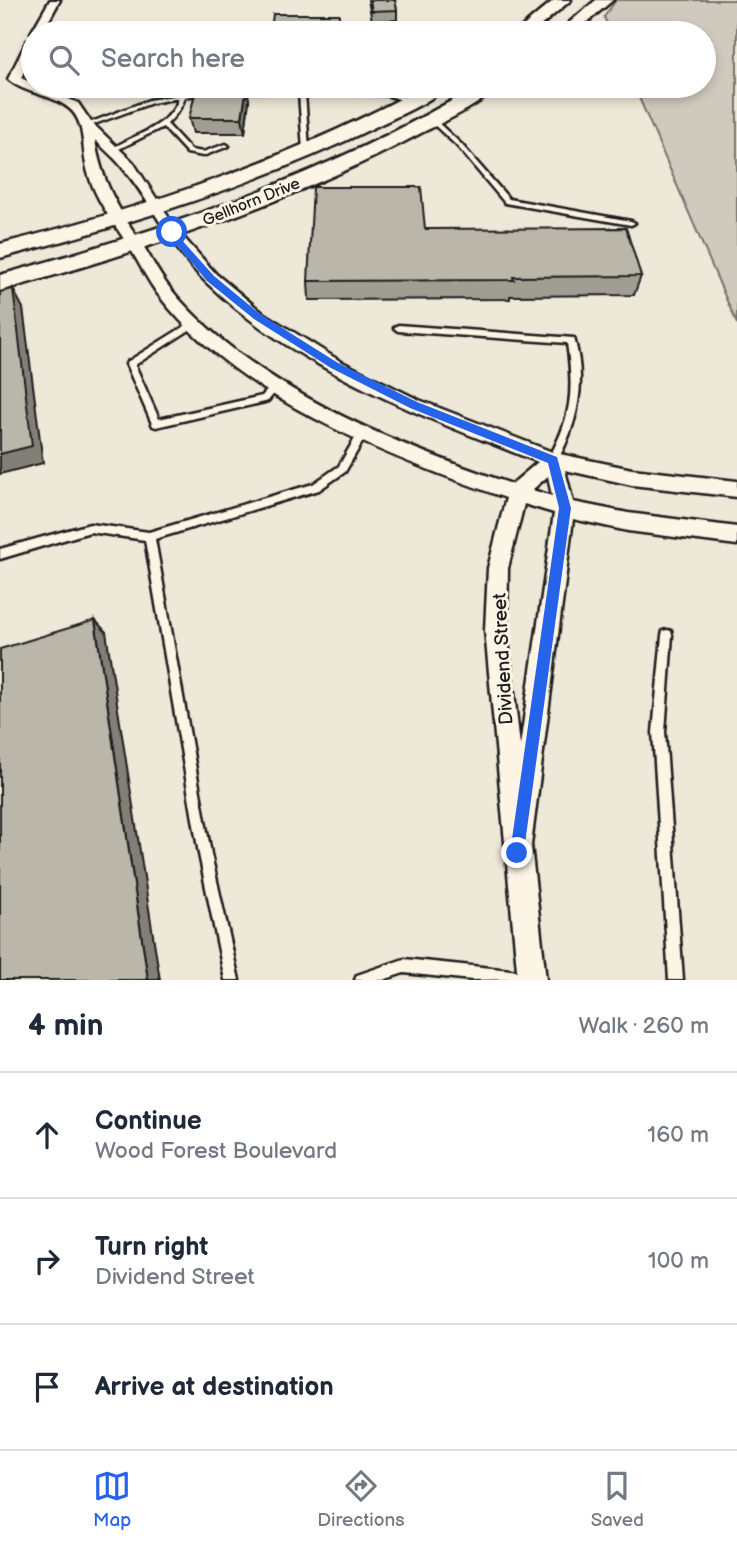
<!DOCTYPE html>
<meta charset="utf-8">
<style>
:root{--surface:#fff;--page:#f6f6f7;--text:#1f2937;--muted:#747a83;--line:#e0e1e3;--accent:#2563eb}
body{margin:0;font-family:"Balsamiq Sans",sans-serif;background:var(--page);color:var(--text)}
.stop{position:absolute;width:21px;height:21px;margin:-16px;border:5px solid #2563eb;border-radius:50%;background:#fff}
.stop.end{background:#2563eb;border-color:#fff;box-shadow:0 2px 7px #0008}
.list{margin:0;padding:0;list-style:none}
h2{display:flex;justify-content:space-between;align-items:center;height:91px;margin:0;padding:0 28px;font-size:30px}
h2 small{font-size:23px;font-weight:400;color:var(--muted)}
.list li{display:grid;grid-template-columns:46px 1fr auto;gap:21px;align-items:center;box-sizing:border-box;height:126px;padding:0 28px;border-top:2px solid var(--line)}
.list b{display:block;font-size:26px;white-space:nowrap}
.list p{margin:0;font-size:23px;white-space:nowrap;color:var(--muted)}
.list em{font-size:23px;font-style:normal;color:var(--muted)}
.icon{flex:none;width:38px;height:38px;fill:none;stroke:currentColor;stroke-width:2;stroke-linecap:round;stroke-linejoin:round}
.map{position:relative;flex:none;width:737px;height:980px;overflow:hidden}
.search{position:absolute;background:var(--surface);box-shadow:0 4px 10px #0003;left:21px;right:21px;top:21px;height:77px;display:flex;align-items:center;gap:18px;box-sizing:border-box;padding:0 24px;border-radius:38px;color:var(--muted);font-size:26px}
.sheet{height:469px;background:var(--surface)}
nav{display:flex;justify-content:space-around;align-items:center;box-sizing:border-box;height:98px;border-top:2px solid var(--line);background:var(--surface);font-size:19px;color:var(--muted)}
nav a{display:grid;justify-items:center;gap:4px}
nav .on{color:var(--accent)}
.map>svg:first-child{display:block}
.green{fill:#cfcabd;stroke:#76736c;stroke-width:2}
.lines{fill:none;stroke-linecap:round;stroke-linejoin:round}
.lane-casing{stroke:#1c1c1c;stroke-width:5}
.street-casing{stroke:#1c1c1c;stroke-width:5}
.secondary-casing{stroke:#1c1c1c;stroke-width:5}
.lane{fill:#fcf5e5;fill-rule:evenodd}
.street{fill:#fcf5e5;fill-rule:evenodd}
.secondary{fill:#fcf5e5;fill-rule:evenodd}
.wall{fill:#a09d92;stroke:#1c1c1c;stroke-width:2}
.shaded-wall{fill:#827f77;stroke:#1c1c1c;stroke-width:2}
.building{fill:#bab6aa;stroke:#1c1c1c;stroke-width:2}
.route{fill:#2563eb}
.labels{text-anchor:middle;stroke-width:6;stroke-linejoin:round;paint-order:stroke}
.far-street-label{font-size:16px;fill:#1c1c1c;stroke:#fcf5e5}
.street-label{font-size:19px;fill:#1c1c1c;stroke:#fcf5e5}
</style>
<div class="map">
<svg width="737" height="980" viewBox="0 0 737 980">
<rect width="100%" height="100%" fill="#eee8d9"/>
<filter id="ink" filterUnits="userSpaceOnUse"><feTurbulence type="fractalNoise" baseFrequency=".0143" numOctaves="2"/><feDisplacementMap in="SourceGraphic" scale="14" xChannelSelector="R" yChannelSelector="G"/><feConvolveMatrix kernelMatrix="1 2 1 2 8 2 1 2 1" color-interpolation-filters="sRGB"/></filter>
<g filter="url(#ink)">
<path class="green" d="M616,0H737V324L634,86H704V33H611L604,17Z"/>
<g class="lines">
<defs>
<path id="lane" d="M236,88L386,91L415,101L412,103L386,95L305,93L309,150L306,152L303,150L299,93L234,91L233,90Z
M207,90L210,92L209,93L185,97C182,108 175,116 167,124L191,150L203,152L226,144L229,146L203,156L187,153L163,127L115,151L110,150C133,134 169,129 179,98L152,103L89,126L84,125L149,100L180,95L183,92L186,94Z
M430,119H434L461,144L509,199L631,221L635,223L631,225L505,203L457,146L430,121Z
M196,319L199,320V324L135,365L159,419L262,396L273,384L276,383L280,386L268,401L265,402L156,427L153,426L126,364L127,362Z
M398,325L574,338C587,381 578,425 556,463H550L548,460C572,416 574,392 567,343L398,331L394,328Z
M362,430L367,434L345,472L319,490L155,539L211,854L239,980H225L199,854L145,540L90,532L0,559V549L90,524L149,532L313,484L339,466L359,431Z
M667,630L671,631L672,635L665,732L683,980H669L653,732L662,635L663,631Z
M404,959L530,972L535,974L537,979L472,980L404,973L383,980H355L357,975Z"/>
<path id="street" d="M50,0H60L42,33L33,35L31,33Z
M33,38V52L21,78L78,103L91,122L133,162L176,229L216,274L263,313L340,361L419,400L555,453L632,469L737,481V497L632,485L565,470L573,502L628,513L737,527V545L628,531L573,519L531,845L546,980H518L485,630L488,568L506,498C386,456 236,398 157,293C147,279 139,263 130,248C113,221 92,196 86,164C82,146 85,122 70,109C53,94 24,94 8,79L27,41ZM95,140C104,149 114,157 122,167C153,203 169,247 207,283C299,371 422,416 538,462L512,484C393,444 250,387 169,287C158,273 150,256 140,241C118,209 101,180 95,140ZM548,476L552,496L532,490ZM524,504L554,513L520,746L507,630L508,568Z"/>
<path id="secondary" d="M554,0H571L532,33H515Z
M596,0H613L574,33H557Z
M425,86H446C434,101 395,117 377,126C256,185 130,224 0,258V244C148,207 290,159 425,86Z
M477,86H498C484,103 442,123 421,133C288,204 145,250 0,291V275C167,229 328,175 477,86Z"/>
</defs>
<use href="#lane" class="lane-casing"/>
<use href="#street" class="street-casing"/>
<use href="#secondary" class="secondary-casing"/>
<use href="#lane" class="lane"/>
<use href="#street" class="street"/>
<use href="#secondary" class="secondary"/>
</g>
<path class="wall" d="M368,0H395L397,10V20L372,21Z
M339,14V33H271V30Z
M249,100L245,133H193L189,118Z
M425,229L641,276L634,295L510,296V299L309,300L308,281Z"/>
<path class="shaded-wall" d="M247,86L249,100L245,133L242,118Z
M13,289L23,308L43,463L0,474V454Z
M95,620L106,632L160,980H148Z"/>
<path class="building" d="M370,0H395L397,10L372,11Z
M273,14H339V30H271Z
M197,86H247L242,118H189Z
M313,187H421L425,229L626,228L641,276L513,277L514,280L308,281Z
M13,289L32,446L0,454V292Z
M95,620L148,980H0V649Z"/>
</g>
<path class="route" d="M172,229L214,276L260,314L338,363L417,402L557,457L571,508L523,858H512L510,853L559,508L548,463L410,408L331,368L254,319L207,281L168,234Z"/>
<g class="labels">
<g class="far-street-label">
<text transform="translate(251 201) rotate(-22)" y="6">Gellhorn Drive</text>
</g>
<g class="street-label">
<text transform="translate(502 659) rotate(-93)" y="7">Dividend Street</text>
</g>
</g>
</svg>
<div class="stop" style="left:172px;top:232px"></div>
<div class="stop end" style="left:517px;top:853px"></div>
<div class="search"><svg class="icon" aria-label="search" viewBox="0 0 24 24"><circle cx="10" cy="10" r="6"/><path d="M15 15l6 6"/></svg>Search here</div>
</div>
<section class="sheet">
<h2>4 min<small>Walk · 260 m</small></h2>
<ul class="list">
<li><svg class="icon" aria-label="ahead" viewBox="0 0 24 24"><path d="M12 20V5M6 11l6-6 6 6"/></svg><div><b>Continue</b><p>Wood Forest Boulevard</p></div><em>160 m</em></li>
<li><svg class="icon" aria-label="right" viewBox="0 0 24 24"><path d="M7 20v-9h11M14 6l5 5-5 5"/></svg><div><b>Turn right</b><p>Dividend Street</p></div><em>100 m</em></li>
<li><svg class="icon" aria-label="arrive" viewBox="0 0 24 24"><path d="M6 21V4h12l-3 4 3 4H6"/></svg><div><b>Arrive at destination</b></div></li>
</ul>
</section>
<nav>
<a class="on"><svg class="icon" aria-label="map" viewBox="0 0 24 24"><path d="M3 6l6-2 6 2 6-2v14l-6 2-6-2-6 2zM9 4v14M15 6v14"/></svg>Map</a>
<a><svg class="icon" aria-label="directions" viewBox="0 0 24 24"><path d="M12 3l9 9-9 9-9-9zM9 14v-3h6M13 9l2 2-2 2"/></svg>Directions</a>
<a><svg class="icon" aria-label="saved" viewBox="0 0 24 24"><path d="M7 4h10v16l-5-4-5 4z"/></svg>Saved</a>
</nav>
